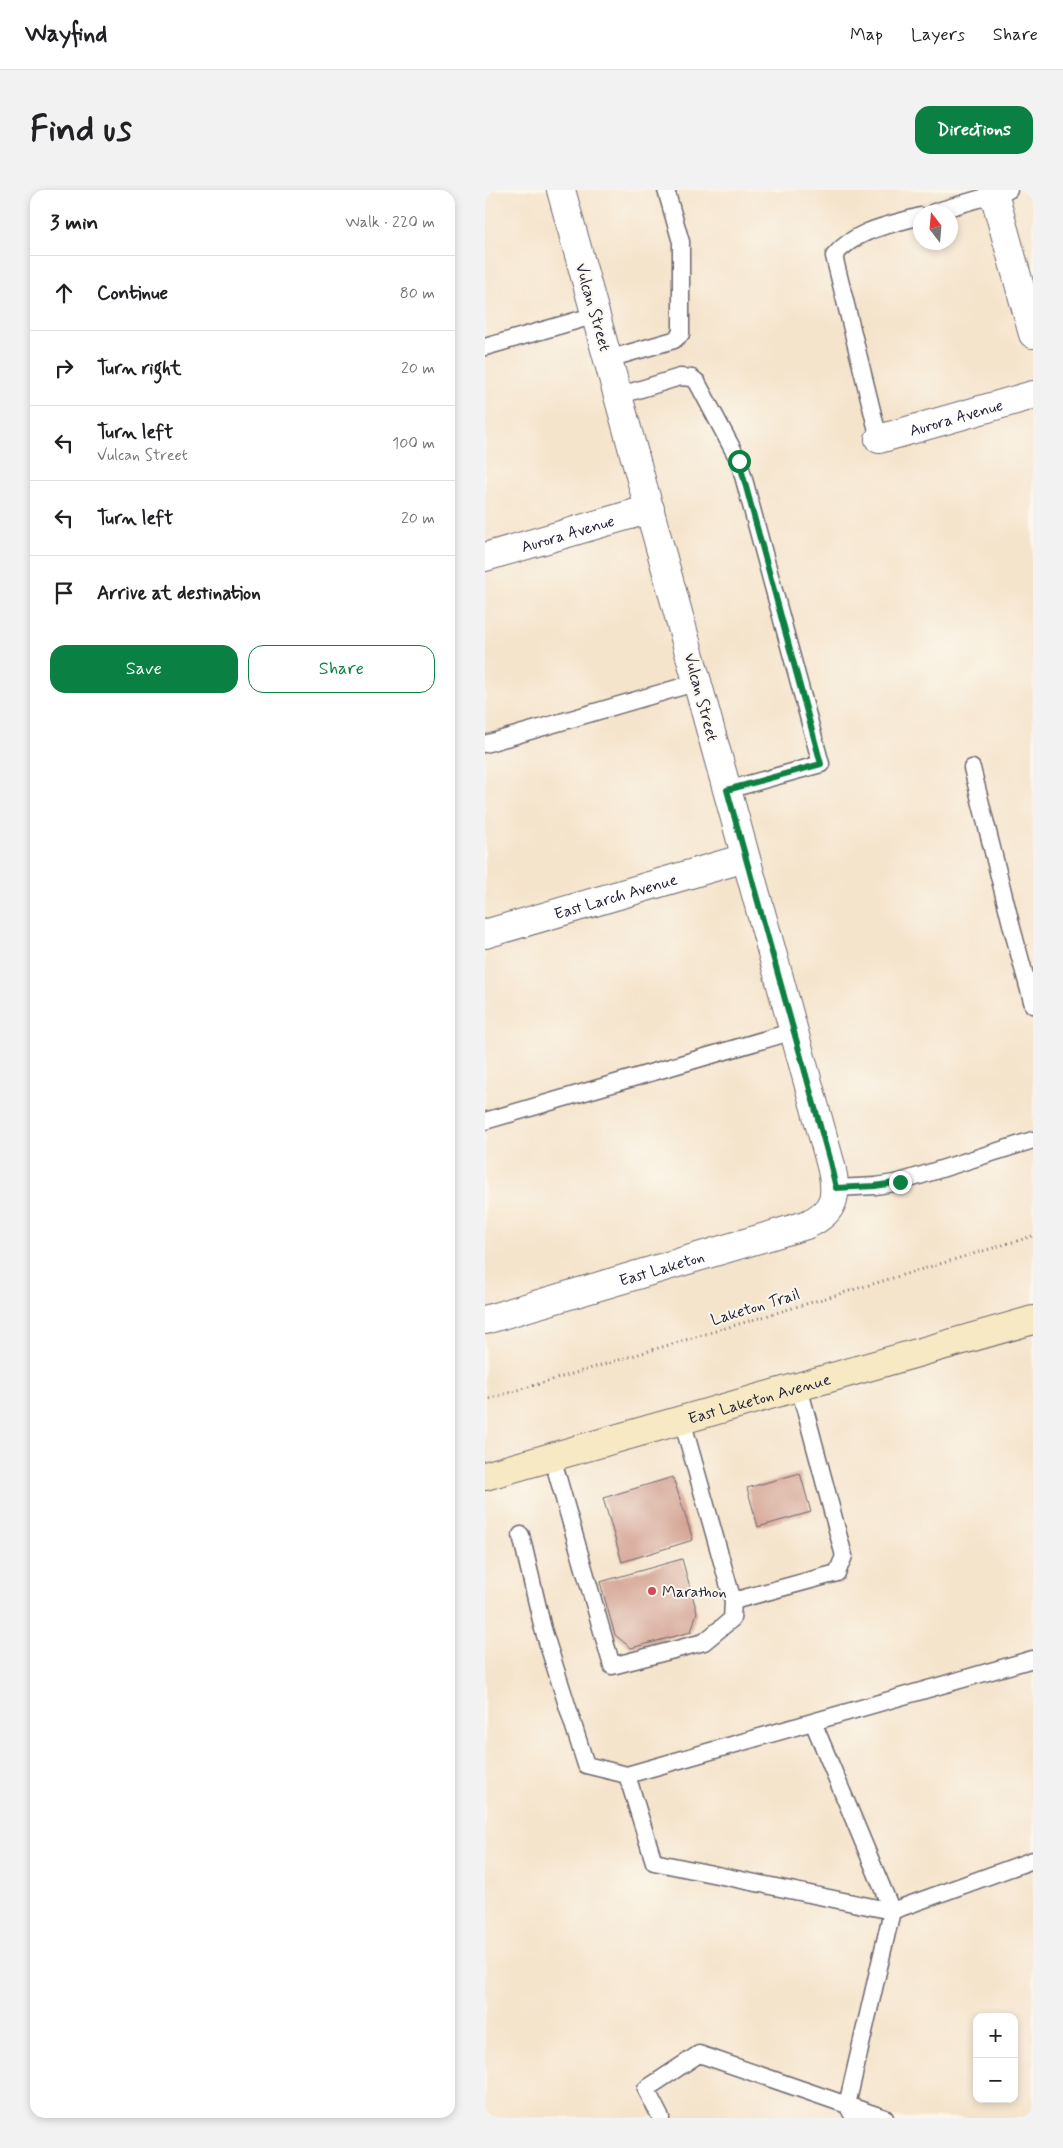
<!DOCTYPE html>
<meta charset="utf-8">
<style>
:root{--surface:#fff;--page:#f2f2f2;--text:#202124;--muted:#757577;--line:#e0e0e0;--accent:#0b8043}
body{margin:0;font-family:Mynerve,sans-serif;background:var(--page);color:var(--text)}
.controls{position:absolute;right:15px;bottom:15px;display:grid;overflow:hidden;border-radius:10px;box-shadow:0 2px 8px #0003}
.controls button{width:45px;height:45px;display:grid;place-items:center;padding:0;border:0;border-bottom:1px solid var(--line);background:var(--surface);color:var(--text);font:25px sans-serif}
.compass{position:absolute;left:428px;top:15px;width:45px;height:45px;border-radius:50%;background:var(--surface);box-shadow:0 2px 8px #0003;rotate:344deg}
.stop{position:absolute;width:15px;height:15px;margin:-11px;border:4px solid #0b8043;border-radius:50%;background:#fff}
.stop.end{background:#0b8043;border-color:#fff;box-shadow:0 1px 5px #0008}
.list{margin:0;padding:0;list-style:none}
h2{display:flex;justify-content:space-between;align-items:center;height:65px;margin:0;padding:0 20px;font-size:21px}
h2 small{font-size:16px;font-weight:400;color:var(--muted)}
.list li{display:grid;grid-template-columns:32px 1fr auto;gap:15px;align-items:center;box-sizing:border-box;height:75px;padding:0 20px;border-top:1px solid var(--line)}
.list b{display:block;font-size:19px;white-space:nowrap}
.list p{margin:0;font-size:16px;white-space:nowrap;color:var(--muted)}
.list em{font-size:16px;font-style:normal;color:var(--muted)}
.actions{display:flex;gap:10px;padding:15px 20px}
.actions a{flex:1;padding:11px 0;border:1px solid var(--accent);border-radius:15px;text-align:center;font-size:18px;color:var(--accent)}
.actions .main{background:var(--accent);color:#fff}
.icon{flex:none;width:28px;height:28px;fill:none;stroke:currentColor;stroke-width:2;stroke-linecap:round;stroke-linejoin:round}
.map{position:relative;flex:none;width:548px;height:1928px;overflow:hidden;border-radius:15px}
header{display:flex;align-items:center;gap:30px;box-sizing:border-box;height:70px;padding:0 25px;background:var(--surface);border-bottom:1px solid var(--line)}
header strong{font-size:24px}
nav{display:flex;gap:28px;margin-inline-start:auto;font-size:18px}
.intro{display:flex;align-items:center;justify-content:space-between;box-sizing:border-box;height:120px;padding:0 30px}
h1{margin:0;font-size:35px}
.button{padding:12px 22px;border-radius:15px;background:var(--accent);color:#fff;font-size:18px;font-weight:700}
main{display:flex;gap:30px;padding:0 30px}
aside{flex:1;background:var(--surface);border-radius:15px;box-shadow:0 2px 8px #0003}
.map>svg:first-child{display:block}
.building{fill:#d3a192}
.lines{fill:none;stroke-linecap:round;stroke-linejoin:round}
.service-casing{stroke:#6c666e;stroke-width:19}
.minor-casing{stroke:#6c666e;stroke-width:30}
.secondary-casing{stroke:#6c666e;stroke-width:30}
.path{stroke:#6c666e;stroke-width:3;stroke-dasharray:1 4;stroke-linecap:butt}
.service{stroke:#fff;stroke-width:16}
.minor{stroke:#fff;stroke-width:28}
.secondary{stroke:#f6e9c3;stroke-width:28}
.route{stroke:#0b8043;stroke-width:6}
.poi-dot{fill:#d1495b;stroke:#fbf7ec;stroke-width:2}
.labels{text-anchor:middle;stroke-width:4;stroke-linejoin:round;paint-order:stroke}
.street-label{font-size:16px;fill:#22223b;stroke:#fbf7ec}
.poi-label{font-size:16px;fill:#22223b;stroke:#fbf7ec;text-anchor:start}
</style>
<header>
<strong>Wayfind</strong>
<nav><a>Map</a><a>Layers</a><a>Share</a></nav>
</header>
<div class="intro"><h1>Find us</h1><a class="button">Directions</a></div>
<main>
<aside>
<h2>3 min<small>Walk · 220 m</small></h2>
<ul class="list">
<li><svg class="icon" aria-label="ahead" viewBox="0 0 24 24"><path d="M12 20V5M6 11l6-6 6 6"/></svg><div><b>Continue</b></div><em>80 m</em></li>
<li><svg class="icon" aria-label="right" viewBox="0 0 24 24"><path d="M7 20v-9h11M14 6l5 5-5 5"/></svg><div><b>Turn right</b></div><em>20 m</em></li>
<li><svg class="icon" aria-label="left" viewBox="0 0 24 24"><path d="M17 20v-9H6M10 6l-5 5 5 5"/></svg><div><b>Turn left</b><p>Vulcan Street</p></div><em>100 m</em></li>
<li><svg class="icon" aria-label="left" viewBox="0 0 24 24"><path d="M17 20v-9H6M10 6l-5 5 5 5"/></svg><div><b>Turn left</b></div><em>20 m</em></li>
<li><svg class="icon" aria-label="arrive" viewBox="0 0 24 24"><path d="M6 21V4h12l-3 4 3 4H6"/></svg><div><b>Arrive at destination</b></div></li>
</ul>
<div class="actions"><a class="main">Save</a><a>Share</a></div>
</aside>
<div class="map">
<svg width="548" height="1928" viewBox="0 0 548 1928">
<rect width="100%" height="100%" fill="#fbf7ec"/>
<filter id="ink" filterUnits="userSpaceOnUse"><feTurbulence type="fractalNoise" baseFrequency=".02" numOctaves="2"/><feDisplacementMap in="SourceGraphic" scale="10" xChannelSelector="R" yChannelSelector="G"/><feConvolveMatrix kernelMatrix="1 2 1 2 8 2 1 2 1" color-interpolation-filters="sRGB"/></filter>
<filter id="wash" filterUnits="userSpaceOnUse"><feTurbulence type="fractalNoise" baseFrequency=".0096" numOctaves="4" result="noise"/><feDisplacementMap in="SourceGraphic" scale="20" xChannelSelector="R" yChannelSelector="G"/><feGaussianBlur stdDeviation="1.12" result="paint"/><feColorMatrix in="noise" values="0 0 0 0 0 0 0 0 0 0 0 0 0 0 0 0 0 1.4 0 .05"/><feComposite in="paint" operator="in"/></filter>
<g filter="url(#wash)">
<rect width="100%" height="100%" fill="#f5e4cc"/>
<g id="blocks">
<path class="building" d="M315,1283L326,1322L273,1337L262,1298Z
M188,1287L208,1350L137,1372L118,1308Z
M197,1369L212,1422L206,1442L146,1458L130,1445L115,1392Z"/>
</g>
</g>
<g filter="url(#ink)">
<use href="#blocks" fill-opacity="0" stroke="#6c666e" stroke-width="1"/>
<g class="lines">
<defs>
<path id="service" d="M449,22L524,0
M0,157L111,125
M123,169L189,150L196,144V52L181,0
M133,206L195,187L207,188L212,192L254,271L336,574L242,600
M394,249L349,66C370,40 404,35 436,26
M0,554L213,492
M487,578L527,738L548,815
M0,931L309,841
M351,998L391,996L415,992L548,950
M67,1267L127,1476L219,1452L247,1429L248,1411L197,1230
M36,1345L58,1439L101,1575L142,1585
M248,1411L352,1383L359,1366L314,1197
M328,1532L407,1721
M407,1721L169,1672L142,1585L548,1469
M176,1928L161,1899L214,1864L362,1915L367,1924
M400,1928L362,1915L407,1721L548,1670"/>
<g id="minor">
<path d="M508,0L548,144"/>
<path id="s1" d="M394,249L548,205"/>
<path id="s2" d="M0,367L165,319"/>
<path id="s3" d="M0,744L260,668"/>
<path id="s4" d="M0,1130L321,1035C353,1021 353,1002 345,972L76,0"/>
</g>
<g id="secondary">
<path id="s5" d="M0,1286L548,1130"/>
</g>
</defs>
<use href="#service" class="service-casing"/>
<use href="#minor" class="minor-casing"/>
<use href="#secondary" class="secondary-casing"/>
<path class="path" d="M0,1210L548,1046"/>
<use href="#service" class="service"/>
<use href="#minor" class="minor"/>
<use href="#secondary" class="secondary"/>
</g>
</g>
<g class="lines" filter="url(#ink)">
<path class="route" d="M254,271L336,574L242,600L345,972L351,998L390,996L415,992"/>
</g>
<circle class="poi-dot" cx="167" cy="1401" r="5"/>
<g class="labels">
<g class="street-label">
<text transform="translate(109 117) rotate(74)" y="6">Vulcan Street</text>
<text dy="6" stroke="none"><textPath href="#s1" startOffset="80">Aurora Avenue</textPath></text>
<text dy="6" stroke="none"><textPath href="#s2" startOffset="86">Aurora Avenue</textPath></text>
<text transform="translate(217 507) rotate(75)" y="6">Vulcan Street</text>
<text dy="6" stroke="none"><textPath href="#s3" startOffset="136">East Larch Avenue</textPath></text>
<text dy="6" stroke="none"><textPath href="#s4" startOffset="184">East Laketon</textPath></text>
<text transform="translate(270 1116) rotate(-17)" y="6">Laketon Trail</text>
<text dy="6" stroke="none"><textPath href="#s5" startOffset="285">East Laketon Avenue</textPath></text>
</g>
<g class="poi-label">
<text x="177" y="1407">Marathon</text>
</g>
</g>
</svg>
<div class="controls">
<button>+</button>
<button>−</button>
</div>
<svg class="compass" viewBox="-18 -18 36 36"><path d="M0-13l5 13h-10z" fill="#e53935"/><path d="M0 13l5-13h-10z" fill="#757577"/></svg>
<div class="stop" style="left:254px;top:271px"></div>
<div class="stop end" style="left:415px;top:992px"></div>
</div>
</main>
